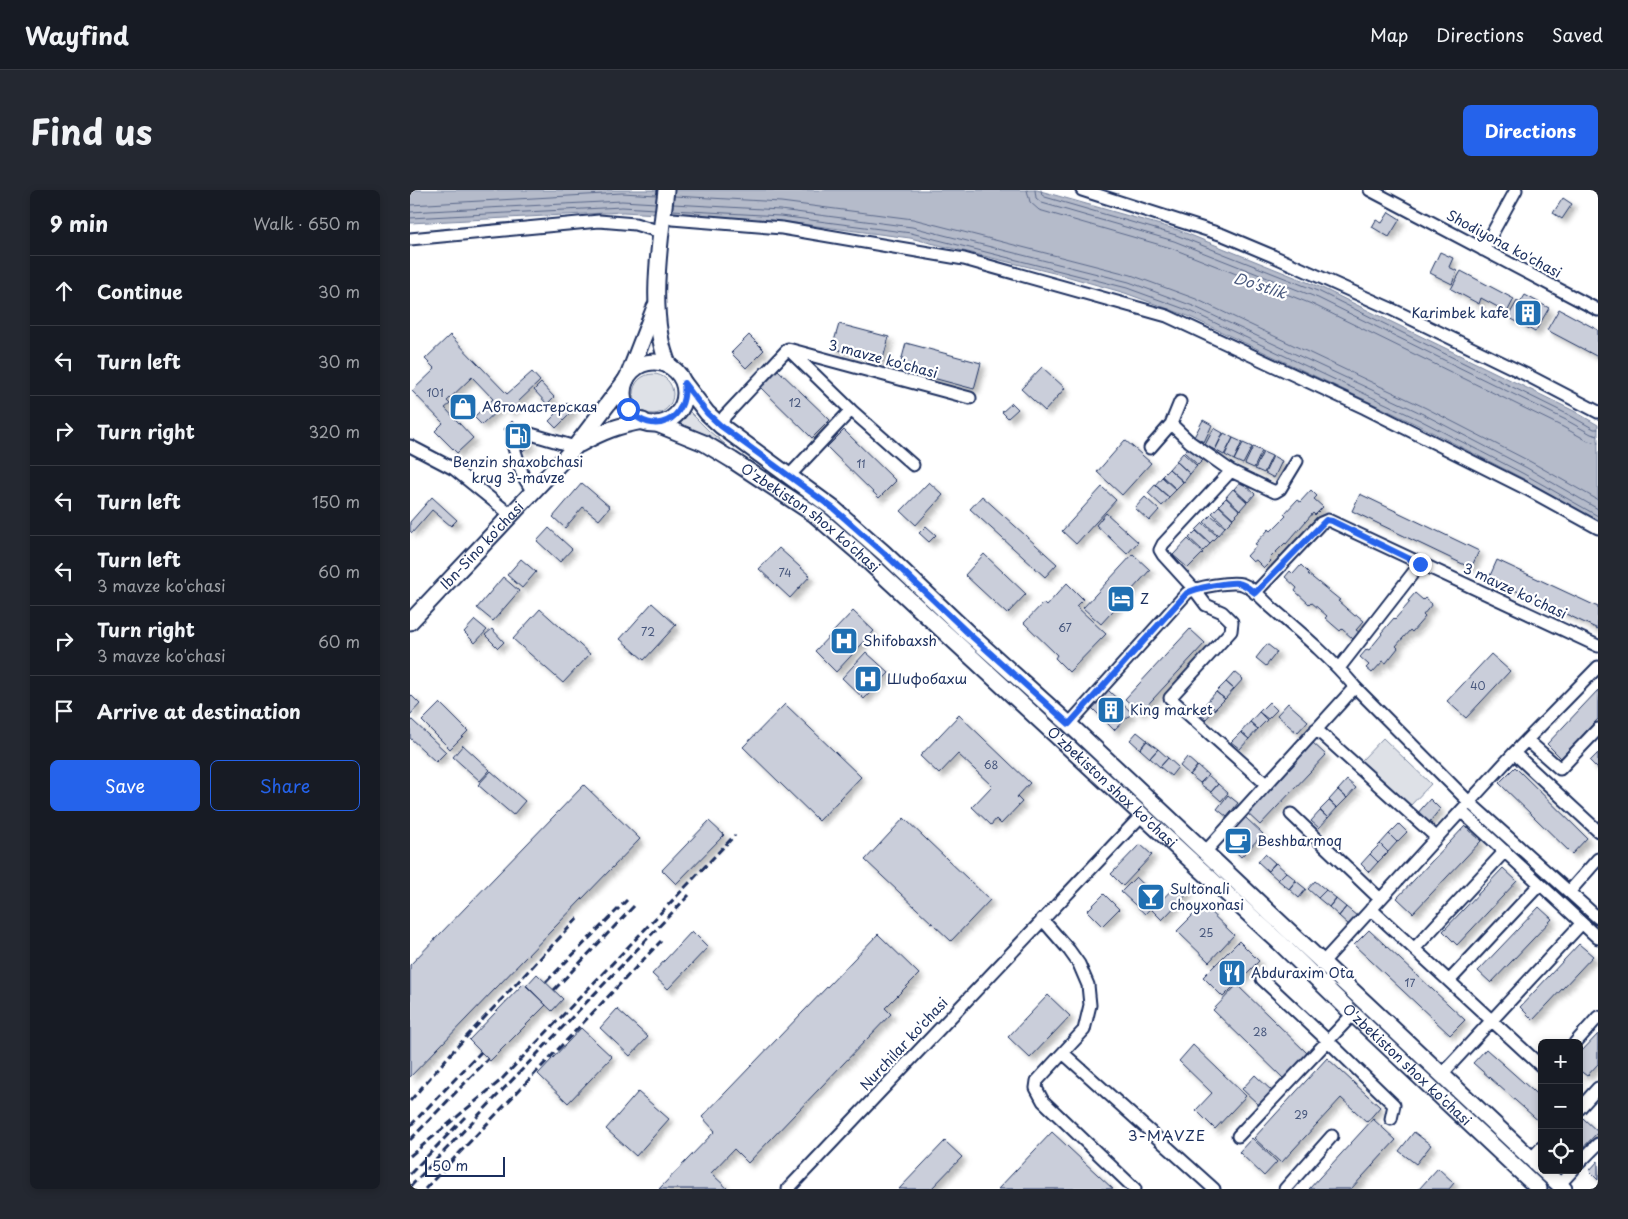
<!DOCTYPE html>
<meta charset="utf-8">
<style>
:root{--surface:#171b24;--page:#242831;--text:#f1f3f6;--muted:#9ea1a6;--line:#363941;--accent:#2563eb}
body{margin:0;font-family:"Playpen Sans",sans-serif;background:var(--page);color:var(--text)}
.controls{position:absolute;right:15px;bottom:15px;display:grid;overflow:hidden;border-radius:8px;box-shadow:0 2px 8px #0003}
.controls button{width:45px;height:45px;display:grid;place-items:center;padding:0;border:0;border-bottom:1px solid var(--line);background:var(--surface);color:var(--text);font:25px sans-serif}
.scale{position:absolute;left:15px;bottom:12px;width:80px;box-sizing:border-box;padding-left:5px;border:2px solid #1b2f5e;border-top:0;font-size:14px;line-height:18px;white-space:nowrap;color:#1b2f5e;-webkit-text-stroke:4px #fff;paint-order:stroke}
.stop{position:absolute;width:15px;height:15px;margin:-11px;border:4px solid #2563eb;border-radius:50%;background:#fff}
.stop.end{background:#2563eb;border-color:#fff;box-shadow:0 1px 5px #0008}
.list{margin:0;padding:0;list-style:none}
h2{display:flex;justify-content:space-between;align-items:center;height:65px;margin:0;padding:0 20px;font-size:21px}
h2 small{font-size:16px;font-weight:400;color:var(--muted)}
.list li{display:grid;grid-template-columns:32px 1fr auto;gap:15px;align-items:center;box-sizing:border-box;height:70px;padding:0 20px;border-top:1px solid var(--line)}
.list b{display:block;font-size:19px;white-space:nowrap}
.list p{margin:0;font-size:16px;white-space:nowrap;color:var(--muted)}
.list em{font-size:16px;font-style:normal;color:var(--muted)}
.actions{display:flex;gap:10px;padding:15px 20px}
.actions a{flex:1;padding:11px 0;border:1px solid var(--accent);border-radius:8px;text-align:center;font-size:18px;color:var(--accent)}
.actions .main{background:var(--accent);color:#fff}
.icon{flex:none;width:28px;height:28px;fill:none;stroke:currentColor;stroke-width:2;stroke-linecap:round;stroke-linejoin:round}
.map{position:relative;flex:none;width:1188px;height:999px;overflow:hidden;border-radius:8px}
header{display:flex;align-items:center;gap:30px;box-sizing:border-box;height:70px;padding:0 25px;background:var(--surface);border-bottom:1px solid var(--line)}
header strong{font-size:24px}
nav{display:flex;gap:28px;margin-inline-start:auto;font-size:18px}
.intro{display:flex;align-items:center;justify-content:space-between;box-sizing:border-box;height:120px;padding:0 30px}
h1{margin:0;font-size:35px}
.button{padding:12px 22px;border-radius:8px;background:var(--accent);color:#fff;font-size:18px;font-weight:700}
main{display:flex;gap:30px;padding:0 30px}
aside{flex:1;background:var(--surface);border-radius:8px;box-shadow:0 2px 8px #0003}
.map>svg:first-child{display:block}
.green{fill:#dee1e7;stroke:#7c88a2}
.water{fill:#b5bbca;stroke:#77839f}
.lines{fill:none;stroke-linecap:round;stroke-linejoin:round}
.shore{stroke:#596789;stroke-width:1}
.building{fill:#caceda;stroke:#1b2f5e;filter:url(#shadow)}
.street-casing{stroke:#1b2f5e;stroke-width:15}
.secondary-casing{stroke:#1b2f5e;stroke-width:19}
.street{stroke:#fff;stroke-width:11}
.secondary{stroke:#fff;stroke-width:15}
.rail{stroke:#1b2f5e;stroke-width:3;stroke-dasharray:8 4;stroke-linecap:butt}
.route{stroke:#2563eb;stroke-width:6}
.labels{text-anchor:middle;stroke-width:4.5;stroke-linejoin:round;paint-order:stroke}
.number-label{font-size:11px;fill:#47577d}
.street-label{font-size:14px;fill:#1b2f5e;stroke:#fff}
.poi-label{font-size:14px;fill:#1b2f5e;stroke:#fff;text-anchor:start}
.water-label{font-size:15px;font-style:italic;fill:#49597e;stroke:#fff}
.neighbourhood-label{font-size:15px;letter-spacing:1px;fill:#1b2f5e;stroke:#fff}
</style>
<header>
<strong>Wayfind</strong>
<nav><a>Map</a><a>Directions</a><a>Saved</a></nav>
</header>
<div class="intro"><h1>Find us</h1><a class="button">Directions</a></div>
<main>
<aside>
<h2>9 min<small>Walk · 650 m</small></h2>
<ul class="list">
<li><svg class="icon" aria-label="ahead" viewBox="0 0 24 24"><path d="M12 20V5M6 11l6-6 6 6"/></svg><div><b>Continue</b></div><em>30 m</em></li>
<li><svg class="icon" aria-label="left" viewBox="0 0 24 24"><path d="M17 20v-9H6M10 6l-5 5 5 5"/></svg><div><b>Turn left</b></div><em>30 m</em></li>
<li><svg class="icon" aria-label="right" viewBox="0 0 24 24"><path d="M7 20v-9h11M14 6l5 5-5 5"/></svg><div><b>Turn right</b></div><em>320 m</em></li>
<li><svg class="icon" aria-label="left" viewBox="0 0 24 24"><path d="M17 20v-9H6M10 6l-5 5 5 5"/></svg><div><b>Turn left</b></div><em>150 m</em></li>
<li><svg class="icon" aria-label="left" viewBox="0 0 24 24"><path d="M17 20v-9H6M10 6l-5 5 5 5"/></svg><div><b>Turn left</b><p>3 mavze ko'chasi</p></div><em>60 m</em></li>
<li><svg class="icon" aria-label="right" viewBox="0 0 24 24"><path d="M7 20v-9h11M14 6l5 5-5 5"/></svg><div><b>Turn right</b><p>3 mavze ko'chasi</p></div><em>60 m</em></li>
<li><svg class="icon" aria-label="arrive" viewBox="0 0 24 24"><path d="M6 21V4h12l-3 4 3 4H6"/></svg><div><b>Arrive at destination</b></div></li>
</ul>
<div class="actions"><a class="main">Save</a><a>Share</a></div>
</aside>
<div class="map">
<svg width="1188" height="999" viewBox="0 0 1188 999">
<defs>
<filter id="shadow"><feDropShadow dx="4.5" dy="4.5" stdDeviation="2.5" flood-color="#0004"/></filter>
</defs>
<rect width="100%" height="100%" fill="#fff"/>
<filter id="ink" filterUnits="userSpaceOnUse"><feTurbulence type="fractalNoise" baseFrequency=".02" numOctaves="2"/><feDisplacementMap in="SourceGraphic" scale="10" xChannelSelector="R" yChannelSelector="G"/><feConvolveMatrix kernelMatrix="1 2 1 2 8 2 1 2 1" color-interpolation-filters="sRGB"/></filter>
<g filter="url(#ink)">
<path class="green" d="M223 204a20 20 0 1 1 40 0a20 20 0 1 1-40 0Z
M278,220L299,241L315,254L267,233L274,226Z
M973,548L1021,594L999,617L951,571Z"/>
<path class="water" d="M0,0H627L768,40L912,98L1162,220L1188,235V332L1112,288L1008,235L778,126L715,103L656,86L500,48L369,31L213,22L0,33Z"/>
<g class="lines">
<path class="shore" d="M617,0L620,12L629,20L761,58L904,115L1153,237L1178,251L1188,253
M625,0L626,8L632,13L764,51L908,108L1156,230L1181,244L1188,246
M631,0L632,5L635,7L766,45L910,102L1159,225L1184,239H1188
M264,6L371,12L503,29L721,85L786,109L1016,218L1121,272L1188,310
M263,14L370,20L502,37L719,92L783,116L1013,224L1117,278L1188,319
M0,15L212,3L247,5
M262,20L370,26L501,43L717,98L780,121L1010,230L1114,284L1188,326
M0,22L212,11L246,13
M0,28L212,17L245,19"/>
</g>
<path class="building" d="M1153,8L1162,14L1152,29L1143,23Z
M979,22L990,29L979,47L962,37L966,30L972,33Z
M1030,62L1043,68L1039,77L1047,81L1042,94L1020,83Z
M1051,81L1104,109L1097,122L1071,108L1069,114L1041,99Z
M1115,105L1139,118L1125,142L1098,127L1107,111L1110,113Z
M1149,119L1188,140V167L1137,140Z
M429,134L479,147L472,172L422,158Z
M40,145L97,204L122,182L130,191L107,213L109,215L101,222L93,215L72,235L64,227L83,209L62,187L37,211L40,214L35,218L63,248L47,263L25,241L33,233L2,201L25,179L15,169Z
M339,145L354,160L336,178L321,163Z
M496,153L571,173L564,199L489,179Z
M632,177L655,198L635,221L611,199Z
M367,179L420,230L402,248L350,197Z
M131,193L144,207L137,214L124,200Z
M157,213L164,220L146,238L139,231Z
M602,213L608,219L598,228L592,222Z
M793,230L802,235L794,252L784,247Z
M102,231L122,253L113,261L94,239Z
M804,238L813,243L805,260L795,255Z
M434,240L486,291L469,308L417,257Z
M814,243L823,248L814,265L805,260Z
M823,248L832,252L824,270L815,265Z
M715,250L741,273L712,305L687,282Z
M833,253L842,257L833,274L824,270Z
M781,255L795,268L788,275L774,262Z
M843,257L852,261L844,278L835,274Z
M853,262L862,266L854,283L845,279Z
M773,263L787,276L780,284L766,271Z
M863,266L872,271L864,288L855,283Z
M766,271L780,284L774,292L759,279Z
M759,279L773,292L766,299L752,286Z
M752,287L766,300L759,307L745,295Z
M831,291L845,304L838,312L824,299Z
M519,292L533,305L506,335L491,321Z
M172,293L200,317L189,330L173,317L155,338L143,327Z
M745,295L759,308L752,316L738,303Z
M692,297L706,310L666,354L652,341Z
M823,299L837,312L830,320L816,307Z
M901,300L907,306L904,309L913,317L905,325L903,323L876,354L875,353L859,369L861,371L854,378L846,370L843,372L837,366L847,355L845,354L859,339L861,341L876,326L874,324L887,310L890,312Z
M950,304L1069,361L1061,378L942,321Z
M572,306L647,374L635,387L560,319Z
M22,307L47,330L41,336L22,320L2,343L0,341V332Z
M735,307L749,320L739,331L725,318Z
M816,308L830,321L823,328L809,315Z
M809,316L823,329L816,336L802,323Z
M696,323L728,352L717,364L686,335Z
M801,325L815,337L808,345L794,332Z
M793,333L807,346L800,353L786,340Z
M516,336L526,345L519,352L509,343Z
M139,338L162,359L150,372L127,351Z
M786,341L800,354L793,361L779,348Z
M778,349L793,363L778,378L763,365Z
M369,358L400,386L380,408L349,379Z
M574,364L616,404L597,424L555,385Z
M723,364L740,380L691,434L673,418Z
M111,369L126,382L112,398L97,385Z
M1087,370L1188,417V439L1079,388Z
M891,375L899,383L898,384L930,410L928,411L945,426L947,425L954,431L946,440L949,442L943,449L932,439L930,441L915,428L917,426L901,412L899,414L885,401L887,398L875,387L880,381L883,384Z
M93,387L109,401L83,431L67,418Z
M657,393L673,409L666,416L696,444L659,482L645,468L647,465L614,433L633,413L636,416Z
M1005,403L1013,410L1015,408L1022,414L1013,425L1015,427L1002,442L1000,440L986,456L988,458L976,473L973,471L962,483L956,478L959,475L950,467L957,459L959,460L972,444L971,443L984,428L985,429L1000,412L998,411Z
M242,413L266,435L234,470L210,449Z
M130,419L180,464L153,493L103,449Z
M443,421L464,441L426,482L405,461Z
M65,430L77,440L65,453L54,442Z
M82,439L94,452L88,458L75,445Z
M780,439L795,453L730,523L715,509Z
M857,454L867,462L856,476L846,468Z
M456,462L479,483L454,509L432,488Z
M1081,464L1100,481L1056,528L1037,511Z
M825,482L833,489L824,499L816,492Z
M816,492L824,499L815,509L806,502Z
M698,500L722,523L704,540L681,517Z
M1188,500V529L1151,568L1137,554Z
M806,502L815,509L805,519L797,512Z
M0,504L10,514L0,525Z
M797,512L805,519L796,529L788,522Z
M859,512L867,520L858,529L849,522Z
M30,513L58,541L40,559L12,531Z
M878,513L898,531L887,543L867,525Z
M375,514L451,587L409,631L333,557Z
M849,522L857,530L848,539L840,532Z
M549,525L620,593L607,607L612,612L591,634L586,629L581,635L562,617L582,596L548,564L529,584L510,566Z
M2,530L36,562L26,572L0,548V531Z
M840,532L848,539L839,549L831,542Z
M727,542L737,550L730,559L720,550Z
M831,542L839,549L830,559L821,552Z
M737,551L748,559L740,568L730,559Z
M901,551L916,565L850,635L836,622Z
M53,555L80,580L70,591L43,567Z
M748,559L758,568L750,577L740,568Z
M1188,563V579L1180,571Z
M777,567L787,576L780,585L770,576Z
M758,568L768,577L761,586L750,577Z
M788,576L798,585L790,593L780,585Z
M1105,577L1177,648L1162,664L1089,593Z
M81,581L115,611L103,625L68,595Z
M798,585L808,594L801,602L790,594Z
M937,590L946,598L937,608L928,600Z
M808,594L818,603L811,611L801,602Z
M174,595L230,649L0,887V775Z
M928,600L937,608L927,618L919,610Z
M818,605L828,613L817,627L807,619Z
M1020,609L1030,619L1017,635L1006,625Z
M919,611L927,618L918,628L910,620Z
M910,621L918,628L909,638L901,631Z
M835,627L853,644L831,667L813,650Z
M494,628L580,710L541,751L455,670Z
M299,631L314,645L266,694L252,680Z
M989,634L997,642L987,652L979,644Z
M1055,636L1071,651L1003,723L987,708Z
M979,644L987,652L978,662L970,654Z
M730,654L742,665L713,696L701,684Z
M970,654L978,662L968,672L960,664Z
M855,664L865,673L858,681L848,672Z
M960,664L968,672L959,682L951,674Z
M866,673L876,682L868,690L858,681Z
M1093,678L1107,691L1047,755L1033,741Z
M876,682L886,690L879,699L868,690Z
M726,687L749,709L735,724L711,702Z
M886,691L896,699L889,708L879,699Z
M905,691L916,700L908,708L898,699Z
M769,692L779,702L752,730L742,720Z
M916,700L926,708L919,717L908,708Z
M694,704L709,719L692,736L677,721Z
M926,709L936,717L929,726L919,717Z
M793,715L824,745L799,772L767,741Z
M936,717L947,726L939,735L929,726Z
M1129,717L1142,729L1081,793L1068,781Z
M959,740L1055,830L1040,845L944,755Z
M282,741L298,757L258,799L242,784Z
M468,744L509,784L475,818L481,824L338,973L324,959L301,983L318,999H249L305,941L292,927Z
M829,751L849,771L813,807L793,787Z
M1169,754L1183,766L1123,830L1110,817Z
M127,784L153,809L142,821L116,796Z
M114,793L136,815L80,871L59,850Z
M827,795L898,864L874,889L803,820Z
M638,805L660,826L620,868L598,847Z
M207,819L238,847L220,866L190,838Z
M171,838L202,867L158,913L128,884Z
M1188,844V874L1177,886L1169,880V864Z
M783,855L836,906L805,939L786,920L802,903L769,871Z
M1076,859L1132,909V934L1063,873Z
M917,868L970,917L957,932L931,908L871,973L844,948Z
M845,885L863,902L850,916L832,899Z
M228,902L259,929L226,966L196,939Z
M1173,928L1188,942L1169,962V932Z
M963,929L986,950L941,999H899Z
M642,942L703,999H588Z
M1004,942L1021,955L1006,974L989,961Z
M842,948L867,972L854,986L829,962Z
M535,951L552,967L521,999H489Z
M1188,971V990L1179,981Z
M1028,978L1044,993L1039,999H1009Z"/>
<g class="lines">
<defs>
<path id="street" d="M672,0L813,45L863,66L979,118L1115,184L1188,222
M960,0L1188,120
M262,29L372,38L554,69L757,126L955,218L1117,299L1188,338
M0,49L189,31L225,34L251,42
M1073,60L1106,0
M378,159L560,208
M379,160L441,220L379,286
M770,212L761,234L780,252L821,281
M441,220L503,275
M311,236L315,226L378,159
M114,242L165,257
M102,252L113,286L123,302
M0,256L44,279L101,325
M740,258L761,234
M845,403L911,333L918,330L1188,456
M929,478L1010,374
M659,534L777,403C786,397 821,391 832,394C844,398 853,410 862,418C891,443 921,468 945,497L1059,612L1188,728
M906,539L1026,647
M1117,550L1150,579L1188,539
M1104,563L1188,641
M856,594L760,508L821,441L822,432L812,422L796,415L784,399L753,365L750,360L753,354L821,281L865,302L870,299L887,271
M1051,621L1188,748
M881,624L970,709
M795,662L945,497
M1159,702L1188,669
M961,719L1132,877
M632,729L659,760L669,774L678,795L680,815L674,840L627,891L626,898L633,911L725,999
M1004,759L1095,661
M913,772L1104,563L1188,477
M852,789L917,850L984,915L981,929
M1039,791L1130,694
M1165,853L1188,827
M653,863L804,999
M1032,884L1172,733
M1169,919L1188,898
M828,946L943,824
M1121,969L1132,957
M1169,973L1188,954
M1149,995L1163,980
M378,999L732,625
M875,999L922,946"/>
<g id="secondary">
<path d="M256,0C250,52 237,127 259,176"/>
<circle cx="244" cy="203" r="31"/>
<path d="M219,184L245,117"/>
<path d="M274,193L297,223L311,236L424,319L474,363L558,443L659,534L1132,979"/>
<path id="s1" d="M247,234L294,253L322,270L404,324L447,361L869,752L943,824L1129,999"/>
<path d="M170,254C193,241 207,236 233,231"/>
<path id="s2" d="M0,432L165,257L216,190"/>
<path d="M1133,980L1154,999"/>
</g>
</defs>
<use href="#street" class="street-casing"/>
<use href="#secondary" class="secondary-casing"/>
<use href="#street" class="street"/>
<use href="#secondary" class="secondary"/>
<path class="rail" d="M136,792L217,710
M144,800L224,716
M0,911L44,860L169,727
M0,936L71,862
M0,950L78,869
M0,966L90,891L325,645
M0,984L55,927
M0,997L279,705
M15,999L251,751"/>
</g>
</g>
<g class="lines" filter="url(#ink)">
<path class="route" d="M218,219C243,248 279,230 274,193L297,223L311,236L424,319L474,363L558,443L659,534L777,403C785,398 818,392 828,393C835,394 840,399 845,403L916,330L922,331L1010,374"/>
</g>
<defs>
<symbol id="building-square" viewBox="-11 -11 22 22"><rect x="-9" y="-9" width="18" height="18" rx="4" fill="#1f6fb2" stroke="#fff"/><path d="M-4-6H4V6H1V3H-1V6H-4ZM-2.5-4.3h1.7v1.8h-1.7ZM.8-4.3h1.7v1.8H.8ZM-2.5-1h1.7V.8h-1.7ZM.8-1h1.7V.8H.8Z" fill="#fff"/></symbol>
<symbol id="shop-square" viewBox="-11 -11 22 22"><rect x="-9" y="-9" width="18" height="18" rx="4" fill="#1f6fb2" stroke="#fff"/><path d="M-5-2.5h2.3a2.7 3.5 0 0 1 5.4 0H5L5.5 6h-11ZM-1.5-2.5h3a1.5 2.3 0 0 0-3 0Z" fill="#fff"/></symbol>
<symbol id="fuel-square" viewBox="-11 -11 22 22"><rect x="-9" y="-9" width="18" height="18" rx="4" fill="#1f6fb2" stroke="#fff"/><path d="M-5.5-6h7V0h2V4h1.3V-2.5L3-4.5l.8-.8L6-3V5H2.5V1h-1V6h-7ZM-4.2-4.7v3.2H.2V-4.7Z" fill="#fff"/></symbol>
<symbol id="hotel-square" viewBox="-11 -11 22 22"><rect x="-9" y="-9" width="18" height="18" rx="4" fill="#1f6fb2" stroke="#fff"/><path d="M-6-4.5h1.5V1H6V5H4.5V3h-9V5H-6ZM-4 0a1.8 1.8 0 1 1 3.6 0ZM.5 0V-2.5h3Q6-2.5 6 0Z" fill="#fff"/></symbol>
<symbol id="hospital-square" viewBox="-11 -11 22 22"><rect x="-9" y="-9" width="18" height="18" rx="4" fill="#1f6fb2" stroke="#fff"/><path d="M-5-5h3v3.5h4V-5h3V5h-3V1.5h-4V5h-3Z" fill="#fff"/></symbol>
<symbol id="cafe-square" viewBox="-11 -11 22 22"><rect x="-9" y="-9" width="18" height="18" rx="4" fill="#1f6fb2" stroke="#fff"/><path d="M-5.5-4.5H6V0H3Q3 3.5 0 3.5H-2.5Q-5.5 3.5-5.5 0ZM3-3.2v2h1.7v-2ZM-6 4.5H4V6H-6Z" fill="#fff"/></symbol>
<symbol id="bar-square" viewBox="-11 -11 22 22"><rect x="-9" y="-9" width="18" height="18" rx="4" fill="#1f6fb2" stroke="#fff"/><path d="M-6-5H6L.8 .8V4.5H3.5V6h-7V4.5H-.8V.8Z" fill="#fff"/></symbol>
<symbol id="restaurant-square" viewBox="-11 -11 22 22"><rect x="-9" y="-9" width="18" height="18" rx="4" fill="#1f6fb2" stroke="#fff"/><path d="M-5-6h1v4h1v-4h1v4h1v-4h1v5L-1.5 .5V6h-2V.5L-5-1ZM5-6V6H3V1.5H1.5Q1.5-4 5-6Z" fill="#fff"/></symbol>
</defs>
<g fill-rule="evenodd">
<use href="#building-square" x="1102" y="107" width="32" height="32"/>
<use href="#shop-square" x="37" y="201" width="32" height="32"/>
<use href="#fuel-square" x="92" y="230" width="32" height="32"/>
<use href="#hotel-square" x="695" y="393" width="32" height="32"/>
<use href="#hospital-square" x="418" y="435" width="32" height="32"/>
<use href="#hospital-square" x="442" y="473" width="32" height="32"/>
<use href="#building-square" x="685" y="504" width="32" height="32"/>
<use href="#cafe-square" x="812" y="635" width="32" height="32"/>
<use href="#bar-square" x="725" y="691" width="32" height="32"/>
<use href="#restaurant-square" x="806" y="767" width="32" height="32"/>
</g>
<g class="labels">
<g class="number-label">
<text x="25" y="207">101</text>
<text x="385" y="217">12</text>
<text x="451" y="278">11</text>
<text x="375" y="387">74</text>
<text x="655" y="442">67</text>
<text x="238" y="446">72</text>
<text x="1068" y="500">40</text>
<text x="581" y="579">68</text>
<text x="796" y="747">25</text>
<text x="1000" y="797">17</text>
<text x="850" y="846">28</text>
<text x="891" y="929">29</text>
</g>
<g class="street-label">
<text transform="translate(1094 54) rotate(28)" y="5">Shodiyona ko'chasi</text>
<text transform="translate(473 169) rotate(15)" y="5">3 mavze ko'chasi</text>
<text dy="5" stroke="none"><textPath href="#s1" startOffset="181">O'zbekiston shox ko'chasi</textPath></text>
<text dy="5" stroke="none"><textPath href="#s2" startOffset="105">Ibn-Sino ko'chasi</textPath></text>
<text transform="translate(1105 401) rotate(25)" y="5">3 mavze ko'chasi</text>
<text dy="5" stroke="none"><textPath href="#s1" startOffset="586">O'zbekiston shox ko'chasi</textPath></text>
<text transform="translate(494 854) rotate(-47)" y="5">Nurchilar ko'chasi</text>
<text dy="5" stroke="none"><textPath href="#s1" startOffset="991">O'zbekiston shox ko'chasi</textPath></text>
</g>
<g class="poi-label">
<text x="1099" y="128" text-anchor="end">Karimbek kafe</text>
<text x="72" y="222">Автомастерская</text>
<text x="108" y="277" text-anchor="middle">Benzin shaxobchasi<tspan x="108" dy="16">krug 3-mavze</tspan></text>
<text x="730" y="414">Z</text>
<text x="453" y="456">Shifobaxsh</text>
<text x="477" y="494">Шифобахш</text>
<text x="720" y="525">King market</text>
<text x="847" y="656">Beshbarmoq</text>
<text x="760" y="704">Sultonali<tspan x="760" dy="16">choyxonasi</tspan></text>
<text x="841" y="788">Abduraxim Ota</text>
</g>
<g class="water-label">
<text transform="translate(850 96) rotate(18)" y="5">Do'stlik</text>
</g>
<g class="neighbourhood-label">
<text x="757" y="951">3-MAVZE</text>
</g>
</g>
</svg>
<div class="controls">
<button>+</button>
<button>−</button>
<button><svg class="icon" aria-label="locate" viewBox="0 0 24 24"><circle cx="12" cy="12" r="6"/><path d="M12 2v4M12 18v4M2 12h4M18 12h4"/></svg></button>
</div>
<div class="scale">50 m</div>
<div class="stop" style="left:218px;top:219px"></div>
<div class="stop end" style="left:1010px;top:374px"></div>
</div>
</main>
